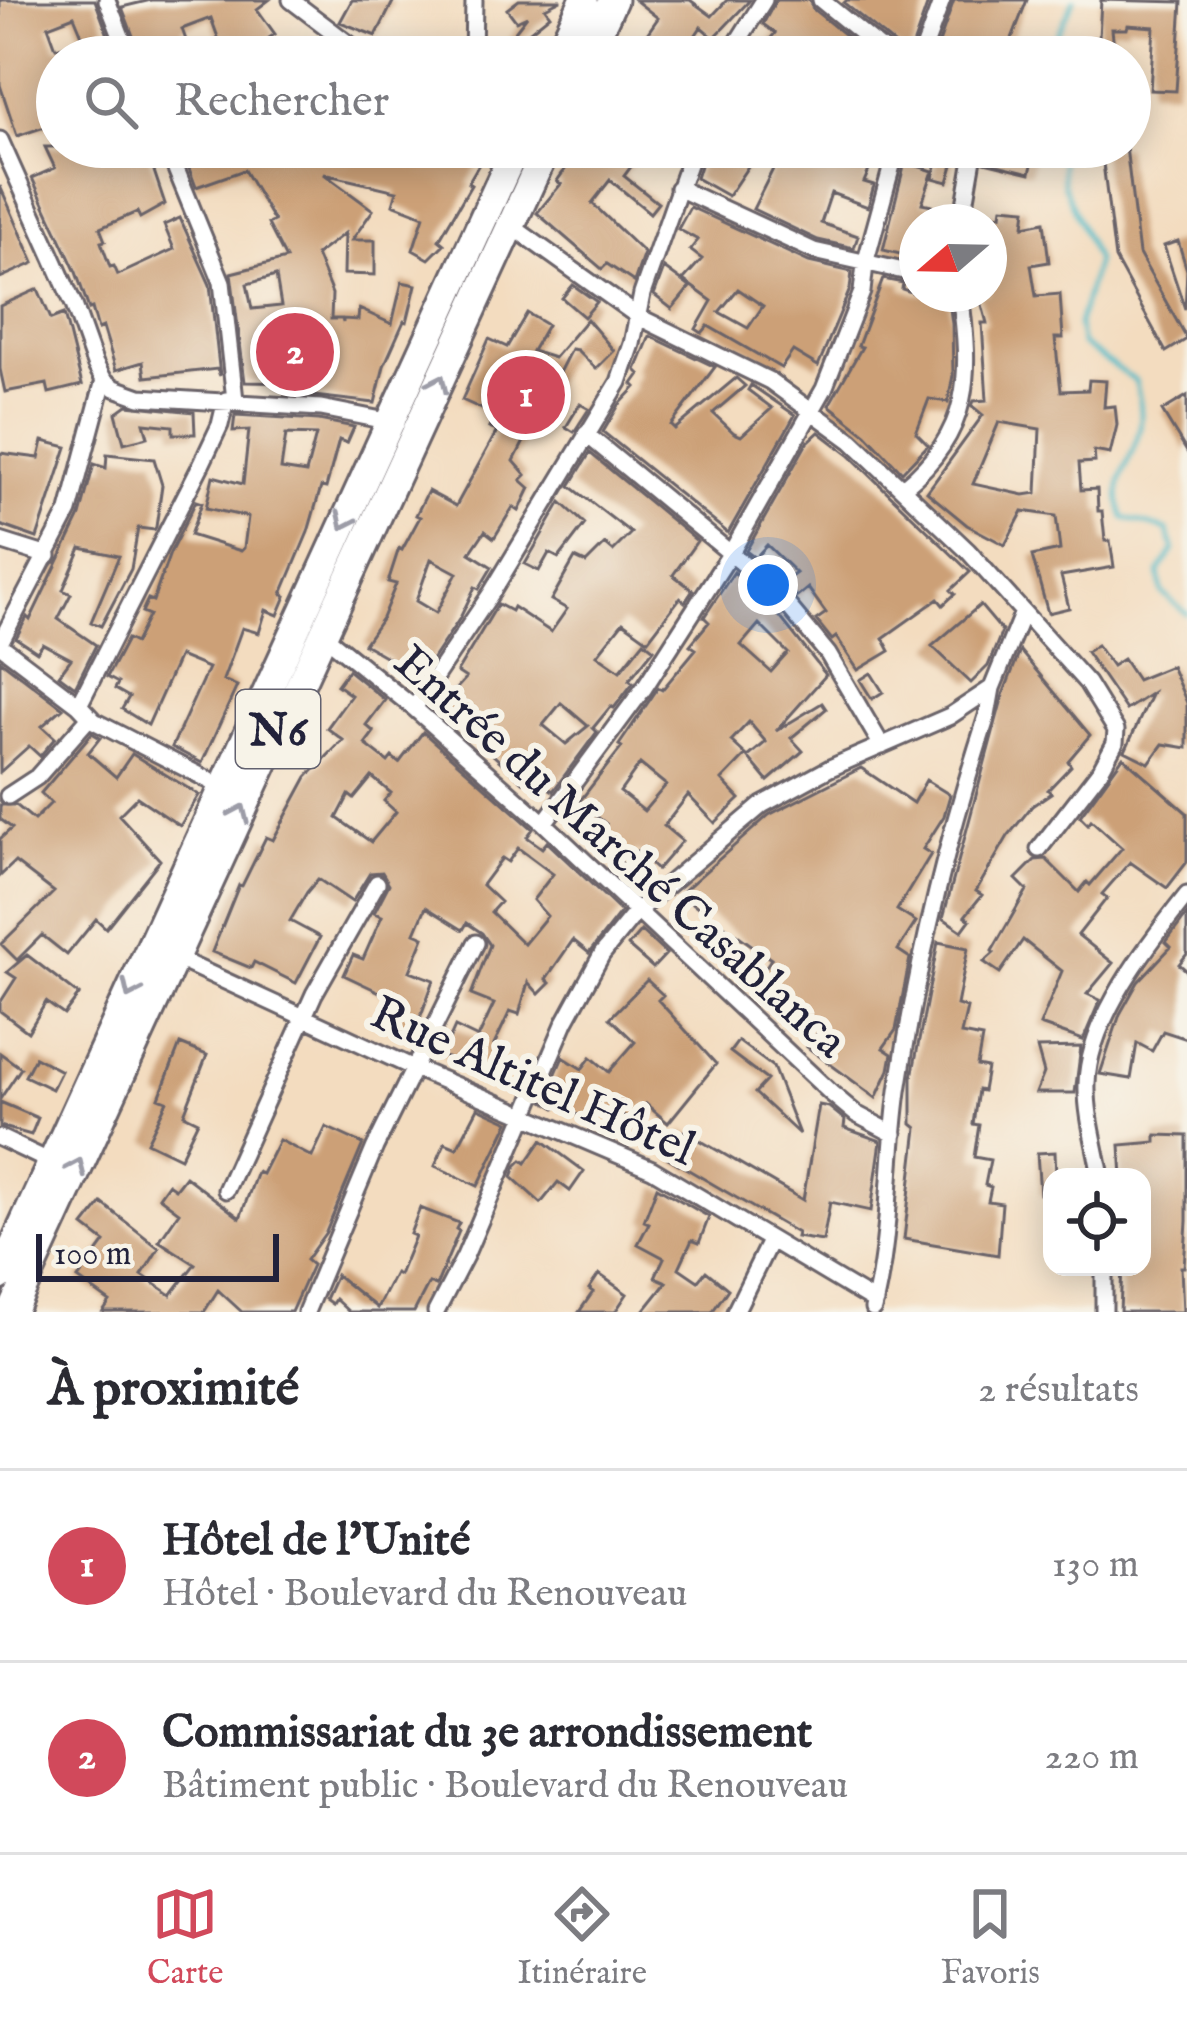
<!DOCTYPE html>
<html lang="fr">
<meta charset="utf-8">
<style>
:root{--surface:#fff;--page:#f7f7f7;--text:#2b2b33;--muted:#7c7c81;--line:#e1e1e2;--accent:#d1495b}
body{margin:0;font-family:"IM FELL English",serif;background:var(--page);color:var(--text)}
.controls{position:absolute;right:36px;bottom:36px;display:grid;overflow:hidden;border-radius:24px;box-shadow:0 6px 30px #0003}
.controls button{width:108px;height:108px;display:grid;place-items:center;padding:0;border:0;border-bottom:3px solid var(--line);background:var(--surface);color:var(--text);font:60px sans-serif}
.compass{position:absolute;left:899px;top:204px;width:108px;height:108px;border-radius:50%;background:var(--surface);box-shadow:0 6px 30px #0003;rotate:250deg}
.scale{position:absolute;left:36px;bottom:30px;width:243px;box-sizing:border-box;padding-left:12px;border:6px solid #22223b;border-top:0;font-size:33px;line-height:42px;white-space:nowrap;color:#22223b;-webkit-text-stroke:9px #f7f3e8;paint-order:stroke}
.you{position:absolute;left:768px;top:585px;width:42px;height:42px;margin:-30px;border:9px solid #fff;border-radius:50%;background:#1a73e8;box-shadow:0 0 0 18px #1a73e833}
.badge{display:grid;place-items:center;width:78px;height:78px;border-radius:50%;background:var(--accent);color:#fff;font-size:39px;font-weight:700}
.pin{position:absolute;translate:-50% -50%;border:6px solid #fff;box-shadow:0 3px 12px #0006}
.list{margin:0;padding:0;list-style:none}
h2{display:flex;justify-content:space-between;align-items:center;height:156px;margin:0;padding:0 48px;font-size:51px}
h2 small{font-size:39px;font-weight:400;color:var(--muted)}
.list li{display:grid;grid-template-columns:78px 1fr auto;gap:36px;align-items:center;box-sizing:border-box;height:192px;padding:0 48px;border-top:3px solid var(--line)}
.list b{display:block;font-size:45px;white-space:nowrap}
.list p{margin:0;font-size:39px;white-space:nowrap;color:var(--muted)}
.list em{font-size:39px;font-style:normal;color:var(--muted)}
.icon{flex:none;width:66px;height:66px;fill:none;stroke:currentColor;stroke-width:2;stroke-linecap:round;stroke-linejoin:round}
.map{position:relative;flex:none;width:1187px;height:1312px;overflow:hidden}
.search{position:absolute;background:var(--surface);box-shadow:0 6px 30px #0003;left:36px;right:36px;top:36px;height:132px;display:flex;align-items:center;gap:30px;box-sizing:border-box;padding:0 42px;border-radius:66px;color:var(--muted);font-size:45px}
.sheet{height:540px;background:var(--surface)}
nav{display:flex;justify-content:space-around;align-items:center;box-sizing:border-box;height:168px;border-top:3px solid var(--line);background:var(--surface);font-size:33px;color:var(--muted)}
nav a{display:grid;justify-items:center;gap:6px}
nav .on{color:var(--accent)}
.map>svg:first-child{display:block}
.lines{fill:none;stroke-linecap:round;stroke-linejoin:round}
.stream{stroke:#4ebbc8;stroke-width:4.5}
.building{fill:#cca077;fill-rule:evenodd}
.street-casing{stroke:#6b6369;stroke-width:21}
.highway-casing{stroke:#6b6369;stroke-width:33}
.street{stroke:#fff;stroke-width:15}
.highway{stroke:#fff;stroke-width:27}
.oneway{stroke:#9c9ca7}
.labels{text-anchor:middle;stroke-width:12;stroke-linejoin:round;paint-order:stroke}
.shield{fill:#f7f3e8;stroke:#62616f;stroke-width:3}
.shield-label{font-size:45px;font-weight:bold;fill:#22223b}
.street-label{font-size:48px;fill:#22223b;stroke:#f7f3e8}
</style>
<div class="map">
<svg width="1187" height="1312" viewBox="0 0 1187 1312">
<rect width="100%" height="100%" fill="#f7f3e8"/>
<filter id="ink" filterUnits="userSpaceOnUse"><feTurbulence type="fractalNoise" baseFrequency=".00833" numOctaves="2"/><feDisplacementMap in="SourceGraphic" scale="24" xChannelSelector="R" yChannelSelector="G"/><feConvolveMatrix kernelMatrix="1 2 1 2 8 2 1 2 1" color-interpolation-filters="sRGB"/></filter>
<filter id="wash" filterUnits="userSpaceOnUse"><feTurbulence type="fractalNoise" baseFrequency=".004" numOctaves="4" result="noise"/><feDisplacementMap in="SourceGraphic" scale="48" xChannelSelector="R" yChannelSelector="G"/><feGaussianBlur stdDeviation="2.7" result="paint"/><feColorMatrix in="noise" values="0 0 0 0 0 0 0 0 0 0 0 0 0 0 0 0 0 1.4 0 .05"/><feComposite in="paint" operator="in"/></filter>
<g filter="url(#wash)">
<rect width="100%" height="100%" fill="#f3dcbf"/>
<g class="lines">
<path class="stream" d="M1046,57L1074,0
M1060,147L1063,184L1096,261L1078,325L1082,345L1135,380C1139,395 1143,411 1140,427C1133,464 1109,478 1124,518L1167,530L1174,550L1159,572L1162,593L1187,614"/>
</g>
<g id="blocks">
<path class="building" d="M0,0H95L116,57H57V123L17,136L0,85ZM74,16L84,40L56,48L48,26Z
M151,0H269L257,9L275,34L269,38L279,57H225L211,18L182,29L192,57H141L122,7Z
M352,0H394L376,36L340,22Z
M519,0H561L545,8L550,15L515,43L523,50L517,57H495L527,16L516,21L507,9Z
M635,0H690L712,16L727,0H750L714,38L701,27L681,57H631L658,18Z
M776,0H809L813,9L872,57H756L775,33L763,24Z
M847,0H929L909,57H903L899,48L844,3Z
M954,0H1027L1011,41L1055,53L1054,57H934Z
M1101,0L1182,2L1176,91L1150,90L1154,27L1128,25L1127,29H1112L1115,57H1090L1088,39L1099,38Z
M312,40L340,57H302Z
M45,147H146L165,204L140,218L137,212L100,228L105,241L101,242L110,267L114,266L118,275L174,249L164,225L180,218L210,285L220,376L217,369L145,377L143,362L116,370L103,327L98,329L92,308L89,309L76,272L32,178L55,168Z
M181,147H238L241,152L252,147H472L467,157L479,164L468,183L471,185L439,240L444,244L429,259L413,250L424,216L393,204L397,191L324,174L373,210L352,240H375V275L344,274L345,233L316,255L332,294L331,319H342L343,323V319L358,320L359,309L392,324L402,282L416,285L407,322L404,321L384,366L375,403L314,396V387H300V383L245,382L231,273L286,259L268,224L274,221L244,170L196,187ZM276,276L281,306L252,309L247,284Z
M581,147H611L633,164L624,176L658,203L650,213L610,180L592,203L644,253L634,282L607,264L602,269L537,213L561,184L557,181Z
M706,147H761L728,196L696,178Z
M784,147H879L864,182L874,185L868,207L831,193L821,223L858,236L854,248L818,240L753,209Z
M987,147L1036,149L1030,173L985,162Z
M1101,147H1126L1139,254L1187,339L1166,352L1115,259Z
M940,150L956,155L948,182L933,178Z
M905,162L933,171L922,203L932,205L928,222H917V258L883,250Z
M0,186L34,263L0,278Z
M690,207L809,262L852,272L850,289L818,366L793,351L781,368L708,326L702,333L696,329L712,301L683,280L702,259L690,250L698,240L678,229ZM738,289L763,306L748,328L719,312Z
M1002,207L1026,209L1024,226L1044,222L1049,262L1031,265L1036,296L1060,294L1063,338H1055L1061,391L1088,390L1089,380L1106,381L1104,407L1115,406L1117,425L1110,454L1094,451L1095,462L1079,463L1081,490L1097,489L1098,511H1102L1105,541H1110L1114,567L1061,576L1069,608L1048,613L1032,556L1060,550L1056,516L1023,511L1005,545L967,525L927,492L983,415L972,406L974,401L987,400L982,323H987L979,294H989V214L1001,215ZM999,422L1040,429L1037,493L1024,495L973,484Z
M1178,241L1187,270L1185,309L1164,246Z
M664,268L690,287L672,309L654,295Z
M883,279L903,283L902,289L917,294H948L952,324L953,375L948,402L929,399L916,433L928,445L902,472L866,434L829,405L862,347L858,346Z
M573,285L597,302L584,317L562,298Z
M38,289L51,319L64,314L82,385L49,393L47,384L5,392L0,369V306Z
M527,313L547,325L532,351L554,358L587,319L614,351L596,369L577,350L571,349L514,461L526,475L521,480L530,488L519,511L513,507L494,538L485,531L470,553L492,567L479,589L475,587L460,618L415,685L389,665L392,660L364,644L382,618L396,584L388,582L399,548L402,550L420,517L416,515L428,491L456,506L497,431L489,428L495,415L462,400L489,339L507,347ZM431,559L457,573L436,613L416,601Z
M650,336L715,367L671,425L675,429L736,378L745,386L713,413L734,433L741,436L772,408L748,390L751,385L795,415L728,533L603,432L619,405L636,387L633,384L640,374L636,370Z
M1187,396V452L1162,411Z
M580,404L589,409L574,432L566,427Z
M127,405L194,412L195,434H173V426L144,423L148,437L124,443L116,413Z
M235,415L319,420L354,427L347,443L339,440L326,488L321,487L308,532L282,594L286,596L278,615L266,610L259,633L242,628L223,680L237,686L202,763L172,747L208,668L179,656L148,725L122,709L129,697L115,689L118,683L107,677L127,639L135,643L149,615L142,612L148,599L153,601L170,553L196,501L202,503L190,535L241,551L244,548L248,517L206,508L213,476L243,484L249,430L233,431ZM286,434L316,435L306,473L281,469Z
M819,432L849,455L970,572L951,590L955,594L943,605L938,599L883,638L890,651L858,670L836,637L832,640L816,620L826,613L808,588L797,597L784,582L796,573L767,545L755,558L746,551L807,443Z
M43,441L67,447L37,538L0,525V453L39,458Z
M590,453L697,541L673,575L693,590L685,602L680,598L648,640L623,622L597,655L620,671L644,641L654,649L629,680L633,683L614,708L611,706L593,728L597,732L553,791L529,774L523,782L440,707L466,678L457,672L498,604L511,611L513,607L551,632L567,609L551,600L575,558L586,563L605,544L613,551L631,533L570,486ZM561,703L588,726L566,744L543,725Z
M107,454L154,459L162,485L156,527L154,530L138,528L131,569L101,626L91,622L119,556L81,548L63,590L71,594L58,619L96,645L75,687L59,675L71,659L43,644L37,652L16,638L27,617L30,620L80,516L94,464L106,468Z
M561,502L585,524L559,558L549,553L539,571L525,564Z
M734,572L766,599L826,675L776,731L822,703L826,709L791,738L803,751L768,781L748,757L766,742L749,722L731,741L746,755L722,780L740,799L715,823L688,795L664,826L682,841L657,870L637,851L624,865L594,837L606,824L579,802L622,747L619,745L658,688L662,690L696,649L690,645L709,622L704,617ZM759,624L788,653L771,672L741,645ZM640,764L666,785L644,811L620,792Z
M980,605L1002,631L988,666L971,683L932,646Z
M1097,645L1112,666L1123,659L1137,680L1171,666L1187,703V748L1163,744L1149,763L1125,751L1152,693L1126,710L1086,652Z
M1020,651L1090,735L1068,761L1071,766L1048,790L1051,793L1032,806L1008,836L976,891L982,895L965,916L970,920L962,931L943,918L1003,695Z
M0,660L63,708L42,726L55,738L40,756L29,746L0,772Z
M348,670L385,700L366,725L374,732L365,744L388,762L392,757L399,763L423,732L533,829L527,837L542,848L547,842L621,912L589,953L573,940L546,979L550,983L539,994L528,982L519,1014L510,1011L494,1045L501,1048L489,1076L442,1056L455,1027L478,1038L494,1004L471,995L490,945L482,933L467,923L463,930L426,907L415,933L424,937L410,971L434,980L413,1037L378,1023L388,996L344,975L353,955L363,959L382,916L374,913L389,884L382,872L370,873L352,902L318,879L307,892L290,921L320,937L296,983L254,962L251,968L212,952L239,885L242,886L266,837L273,840L307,777L343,740L327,728L351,695L337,685ZM372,777L391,793L384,801L396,812L371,842L337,818L349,795L354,799ZM518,848L553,874L533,900L547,916L524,944L491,912L500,902L482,885L502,858L508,862Z
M871,673L883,692L872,699L860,680Z
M92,733L100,738L88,753L116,777L132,754L199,795L180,826L137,797L119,815L160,860L106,928L96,919L67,955L42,935L17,960L1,944L54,892L15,862L0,876V839L12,828L0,819V805H16L34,820L51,803L41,793Z
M1123,757L1187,813V862L1167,888L1130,862L1102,894L1107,898L1078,935L1113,963L1087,994L1100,1000L1083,1040L1040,1025L1062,971L1023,940L1000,973L984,962L994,953L992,951L1027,890L1016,879L1035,860L1046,859L1079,892L1087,882L1090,885L1122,848L1091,820L1088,824L1080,816Z
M861,768L913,803L926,780L950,795L944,816L923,849L931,854L897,910L916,922L898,950L910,958L896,1030L883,1048L892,1054L889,1070L876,1098L807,1047L821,1029L754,985L771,959L680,894L769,815Z
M1187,914V954L1179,964L1187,971V1039L1163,1031L1152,1051L1137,1043L1131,1079L1100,1074L1120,1014L1138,982L1171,947L1166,942Z
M641,931L666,954L653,968L628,946Z
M938,942L968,948L957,1005L967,1008L961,1034L982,1038L977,1066L987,1068L983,1091L978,1090L973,1124L979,1125L974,1157L990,1160L985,1185L991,1187L988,1201L1002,1203L998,1255L904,1239L917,1128L912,1124V1077Z
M27,955L79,995L64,1015L46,1002L28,1032L0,1011V1003L16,978L7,972Z
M647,980L663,995L658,1000L716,1064L668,1123L646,1104L631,1122L602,1097L588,1121L558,1103L556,1108L544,1101L563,1057L582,1069L591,1057L609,1072L635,1042L610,1018Z
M738,1041L773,1067L799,1134L755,1093L767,1080L730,1052Z
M180,1044L207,1055L184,1114L198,1121L180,1158L147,1142L167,1101L159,1098Z
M1081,1047L1075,1093H1036L1044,1073L1037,1048Z
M0,1053L21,1068L0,1099Z
M35,1057L61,1071L52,1089L25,1076Z
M0,1102L38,1118L31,1135L0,1126Z
M819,1105L829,1107L845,1120L844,1128L881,1141L871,1211L830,1202L823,1241L796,1237L797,1233L668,1158L684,1131L803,1200Z
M478,1108L509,1122L478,1186L435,1166L445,1143L457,1148Z
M326,1127L363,1144L326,1232L306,1260L312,1265L291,1312H242L218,1290L204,1312H103L110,1302L78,1279L105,1242L84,1226L102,1203L159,1248L142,1275L171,1295L195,1264L159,1241L179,1212L159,1197L168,1184L175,1189L185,1176L240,1218L257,1172L262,1174L279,1140L312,1157Z
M1156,1135L1187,1136V1221L1184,1267H1181L1183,1312H1120L1122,1267H1142V1177H1122L1120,1145L1156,1142Z
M542,1140L584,1171L570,1191L558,1182L541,1203L512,1177L516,1166L522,1160L526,1163Z
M1055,1152L1056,1177H1052V1194H1040L1037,1153Z
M657,1187L709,1217L699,1243L692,1240L679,1268L698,1281L706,1271L728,1289L712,1312H643L667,1282L655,1277L664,1258L638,1244L649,1223L644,1221Z
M420,1208L459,1223L456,1229L459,1231L436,1286L429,1283L414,1312H349L335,1299L332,1304L325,1299L336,1275L377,1308L395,1273L399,1275L415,1236L410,1234Z
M599,1274L627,1294L615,1312H579L593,1292L589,1289Z"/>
</g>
</g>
<g filter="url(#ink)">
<use href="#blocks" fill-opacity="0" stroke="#6b6369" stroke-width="3"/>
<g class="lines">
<defs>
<path id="street" d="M107,0L129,57
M291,0L353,47L386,57
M821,0L891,57
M473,57L474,0
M728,57L764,0
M921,57L942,0
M0,140L74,305L95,364L104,380L115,388L140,397L321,408L397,423
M167,147L222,282L235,400
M678,188L814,251L917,274
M506,222L639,317L770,381L852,441L968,551L1087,683L1116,730L1115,743L1101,769L1039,849
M962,222L975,147
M586,434L775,590L828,654L882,746
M904,487C972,432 971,374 960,294
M0,541L48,556
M320,632L414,708L544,823L831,1093L856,1114L894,1134
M0,643L69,511L104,380
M0,645L79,705
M414,708L492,592L619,382L632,344L642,294L694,147
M224,788L94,721L79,705L202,463L220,425L226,400
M8,796L37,777L89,718
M544,823L644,688L732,551L824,389L862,292L865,264L897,147
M171,956L414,1068L652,1169L875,1302
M0,1138L53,1163
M1101,1177C1096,1147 1086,1115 1087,1084C1088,1020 1148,944 1187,895
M226,1190L314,994L377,883
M1104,1267V1312
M873,1309C891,1238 888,1164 898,1091C917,963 947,839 987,716L992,688L1023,612
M306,1312L375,1147L476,943
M436,1312L465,1256L565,1022L602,954L638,910L762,805L830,768L950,716L992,688
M735,1312L770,1241"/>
<path id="highway" d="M557,57L584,0
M587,57L613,0
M0,1276L516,147
M12,1312L547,147"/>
</defs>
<use href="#street" class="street-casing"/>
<use href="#highway" class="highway-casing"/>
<use href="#street" class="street"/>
<use href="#highway" class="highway"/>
</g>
<defs><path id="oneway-chevron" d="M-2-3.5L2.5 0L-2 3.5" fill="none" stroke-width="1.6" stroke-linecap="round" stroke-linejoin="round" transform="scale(3)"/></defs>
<g class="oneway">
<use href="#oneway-chevron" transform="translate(439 383) rotate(-65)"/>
<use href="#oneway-chevron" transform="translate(345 521) rotate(115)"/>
<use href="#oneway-chevron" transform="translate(240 813) rotate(-66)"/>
<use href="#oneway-chevron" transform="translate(131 990) rotate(115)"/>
<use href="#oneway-chevron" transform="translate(77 1167) rotate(-66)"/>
</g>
</g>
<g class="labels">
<rect class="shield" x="236" y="690" width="84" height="78" rx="9"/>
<g class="shield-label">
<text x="278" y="745">N6</text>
</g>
<g class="street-label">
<text transform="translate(622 850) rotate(42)" y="17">Entrée du Marché Casablanca</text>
<text transform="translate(534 1079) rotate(24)" y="17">Rue Altitel Hôtel</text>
</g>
</g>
</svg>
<div class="controls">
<button><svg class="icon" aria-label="locate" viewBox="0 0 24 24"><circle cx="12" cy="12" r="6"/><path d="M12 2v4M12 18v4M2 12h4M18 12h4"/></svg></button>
</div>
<svg class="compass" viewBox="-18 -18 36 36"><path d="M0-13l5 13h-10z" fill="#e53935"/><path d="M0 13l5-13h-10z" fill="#7c7c81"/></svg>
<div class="scale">100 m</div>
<div class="you"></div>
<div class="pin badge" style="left:526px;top:395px">1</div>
<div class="pin badge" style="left:295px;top:352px">2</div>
<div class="search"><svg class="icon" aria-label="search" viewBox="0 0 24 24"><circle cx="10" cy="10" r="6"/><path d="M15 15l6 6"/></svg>Rechercher</div>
</div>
<section class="sheet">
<h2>À proximité<small>2 résultats</small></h2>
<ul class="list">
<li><span class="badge">1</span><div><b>Hôtel de l'Unité</b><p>Hôtel · Boulevard du Renouveau</p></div><em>130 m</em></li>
<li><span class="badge">2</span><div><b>Commissariat du 3e arrondissement</b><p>Bâtiment public · Boulevard du Renouveau</p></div><em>220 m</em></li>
</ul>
</section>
<nav>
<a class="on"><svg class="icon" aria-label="map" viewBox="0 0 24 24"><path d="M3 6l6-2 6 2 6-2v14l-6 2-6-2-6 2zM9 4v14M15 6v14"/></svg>Carte</a>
<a><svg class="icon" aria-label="directions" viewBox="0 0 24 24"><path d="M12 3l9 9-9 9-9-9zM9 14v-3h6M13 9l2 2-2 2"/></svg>Itinéraire</a>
<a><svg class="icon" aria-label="saved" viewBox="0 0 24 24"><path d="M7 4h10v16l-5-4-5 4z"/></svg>Favoris</a>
</nav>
